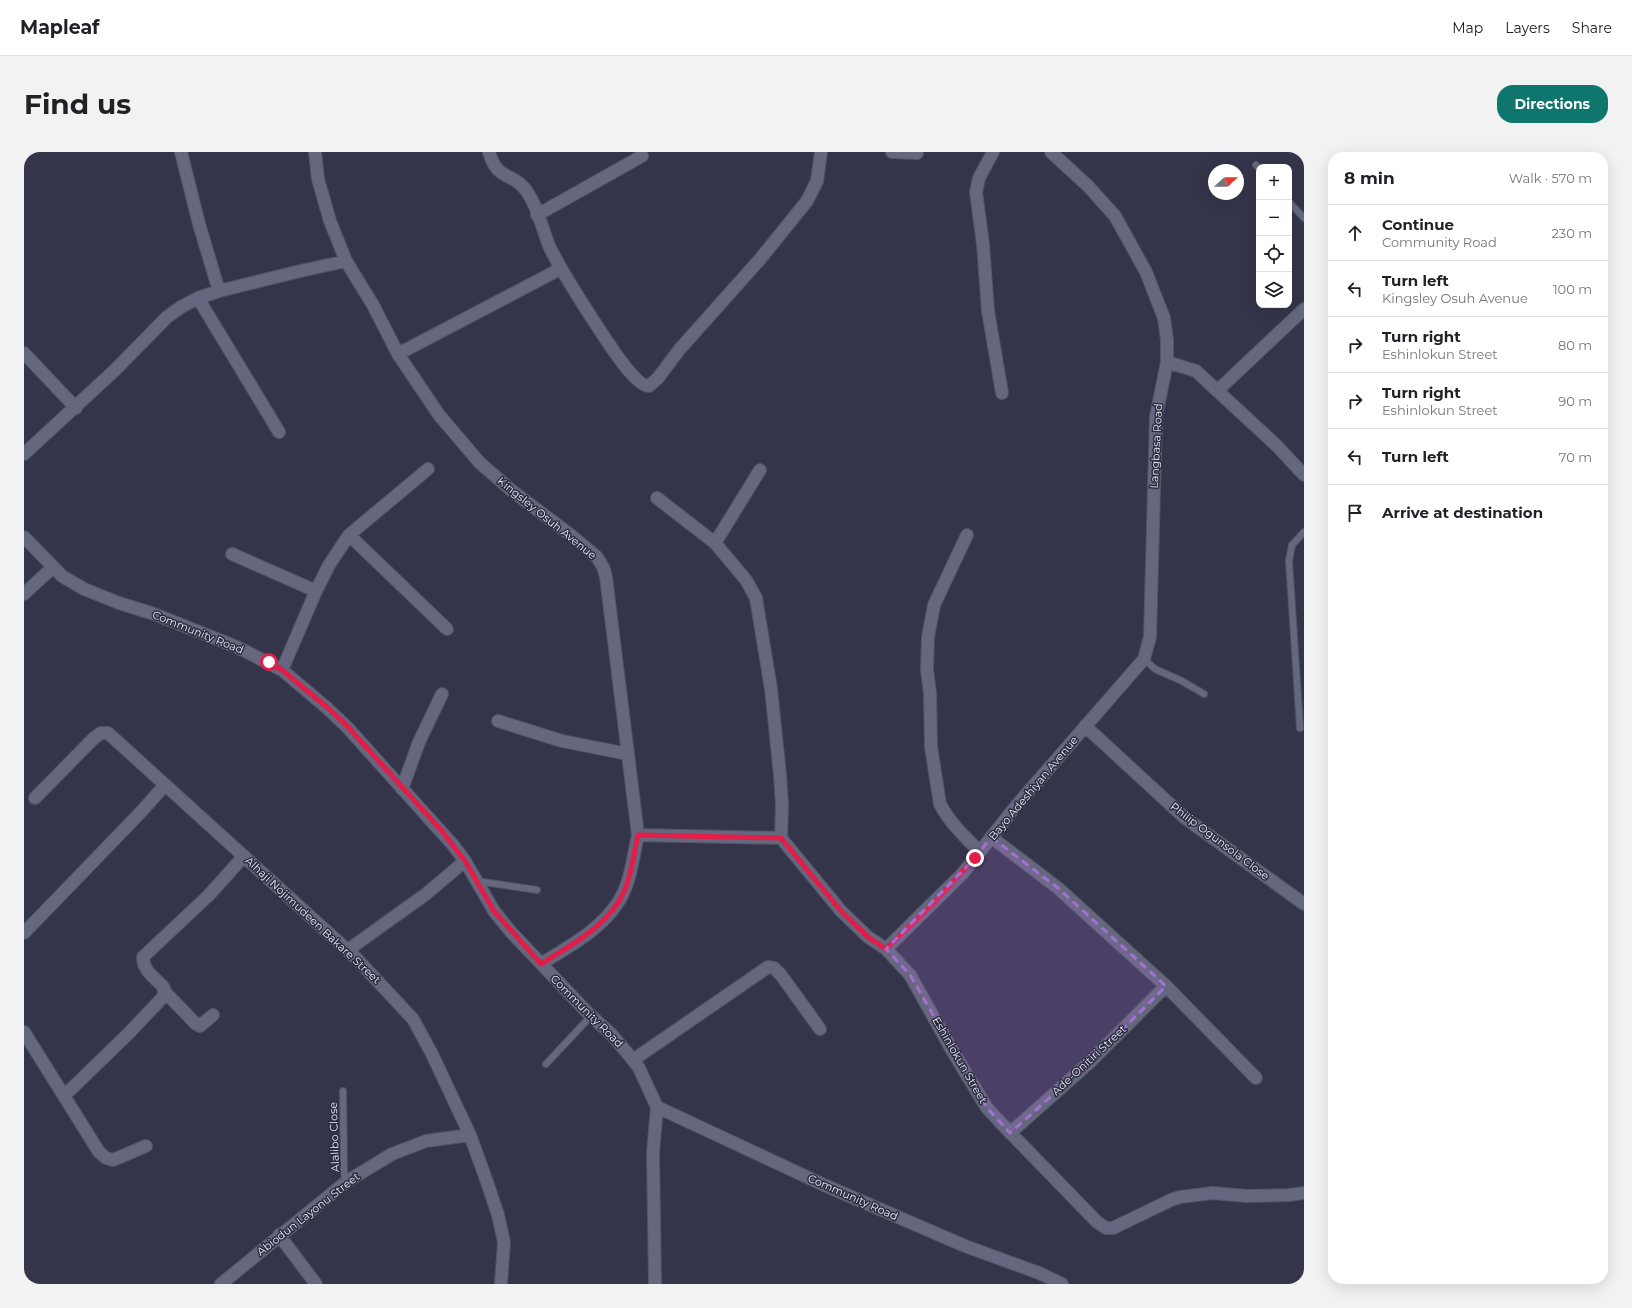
<!DOCTYPE html>
<meta charset="utf-8">
<style>
:root{--surface:#fff;--page:#f2f2f2;--text:#202124;--muted:#757577;--line:#e0e0e0;--accent:#0f766e}
body{margin:0;font-family:Montserrat,sans-serif;background:var(--page);color:var(--text)}
.controls{position:absolute;right:12px;top:12px;display:grid;overflow:hidden;border-radius:8px;box-shadow:0 4px 16px #0002}
.controls button{width:36px;height:36px;display:grid;place-items:center;padding:0;border:0;border-bottom:1px solid var(--line);background:var(--surface);color:var(--text);font:20px sans-serif}
.compass{position:absolute;left:1184px;top:12px;width:36px;height:36px;border-radius:50%;background:var(--surface);box-shadow:0 4px 16px #0002;rotate:69deg}
.stop{position:absolute;width:12px;height:12px;margin:-9px;border:3px solid #e11d48;border-radius:50%;background:#fff}
.stop.end{background:#e11d48;border-color:#fff;box-shadow:0 1px 4px #0008}
.list{margin:0;padding:0;list-style:none}
h2{display:flex;justify-content:space-between;align-items:center;height:52px;margin:0;padding:0 16px;font-size:17px}
h2 small{font-size:13px;font-weight:400;color:var(--muted)}
.list li{display:grid;grid-template-columns:26px 1fr auto;gap:12px;align-items:center;box-sizing:border-box;height:56px;padding:0 16px;border-top:1px solid var(--line)}
.list b{display:block;font-size:15px;white-space:nowrap}
.list p{margin:0;font-size:13px;white-space:nowrap;color:var(--muted)}
.list em{font-size:13px;font-style:normal;color:var(--muted)}
.icon{flex:none;width:22px;height:22px;fill:none;stroke:currentColor;stroke-width:2;stroke-linecap:round;stroke-linejoin:round}
.map{position:relative;flex:none;width:1280px;height:1132px;overflow:hidden;border-radius:16px}
header{display:flex;align-items:center;gap:24px;box-sizing:border-box;height:56px;padding:0 20px;background:var(--surface);border-bottom:1px solid var(--line)}
header strong{font-size:19px}
nav{display:flex;gap:22px;margin-inline-start:auto;font-size:14px}
.intro{display:flex;align-items:center;justify-content:space-between;box-sizing:border-box;height:96px;padding:0 24px}
h1{margin:0;font-size:28px}
.button{padding:10px 18px;border-radius:16px;background:var(--accent);color:#fff;font-size:14px;font-weight:700}
main{display:flex;gap:24px;padding:0 24px}
aside{flex:1;background:var(--surface);border-radius:16px;box-shadow:0 4px 16px #0002}
.map>svg:first-child{display:block}
.lines{fill:none;stroke-linecap:round;stroke-linejoin:round}
.lane-casing{stroke:#525364;stroke-width:8}
.street-casing{stroke:#525364;stroke-width:14}
.lane{stroke:#65677e;stroke-width:6}
.street{stroke:#65677e;stroke-width:12}
.route{stroke:#e11d48;stroke-width:5}
.marked{fill:#a370d4;fill-opacity:0.2;stroke:#a370d4;stroke-width:3;stroke-dasharray:8 5;stroke-linejoin:round}
.labels{text-anchor:middle;stroke-width:3;stroke-linejoin:round;paint-order:stroke}
.street-label{font-size:11px;fill:#edeefc;stroke:#2a2b3f}
</style>
<header>
<strong>Mapleaf</strong>
<nav><a>Map</a><a>Layers</a><a>Share</a></nav>
</header>
<div class="intro"><h1>Find us</h1><a class="button">Directions</a></div>
<main>
<div class="map">
<svg width="1280" height="1132" viewBox="0 0 1280 1132">
<rect width="100%" height="100%" fill="#34354a"/>
<g class="lines">
<defs>
<path id="lane" d="M1232,13L1235,16
M1265,50L1280,66
M1120,507L1131,517L1158,529L1180,542
M1276,576L1265,409L1268,393L1280,380
M453,729L513,738
M522,912L567,864
M319,939L320,1020L322,1030"/>
<path id="street" d="M157,0L175,72L195,139
M291,0L294,27L306,69L322,109L349,153L374,202L415,263L456,311L487,338L548,384L573,405L579,415L582,425L614,683C609,704 607,730 595,749C577,778 545,794 517,812
M465,0C473,29 488,20 501,37C514,54 518,77 526,96C539,122 555,146 571,171C580,184 610,234 625,234L634,226L655,198L737,106L783,49L793,29L797,0
M868,0L893,1
M969,0L955,26L952,40L959,92L964,159L978,241
M513,63L618,4
M174,146L255,280
M0,201L52,256
M374,202L536,117
M1143,210L1172,219L1253,294L1280,323
M1193,239L1280,157
M0,302L91,218L143,165L157,155L174,146L195,139L272,120L322,109
M633,346L691,391L722,428L732,446L747,537L756,623L758,653L757,686
M325,383L423,477
M943,383L910,453L904,485L903,518L906,541L907,595L916,652C925,670 942,686 956,700
M0,385L38,424L60,437L95,451L130,462L213,495L258,518L303,556L323,575L429,693L441,709L470,759L487,780L563,860L588,883L609,908L615,916L633,955L800,1033L941,1094L1015,1121L1038,1132
M691,391L736,318
M208,402L292,439
M0,442L29,415
M258,518L292,439L305,413L325,383L404,317
M474,569L538,589L604,602
M1061,574L1161,666L1280,752
M378,637L395,590L418,542
M11,646L70,586L77,581H84L332,806L389,867L408,902L446,983L463,1030L474,1063L480,1090L477,1132
M614,683L757,686L817,759L844,785L862,797L886,823L929,900L963,956L974,968L1073,1070L1082,1076H1089L1147,1048L1156,1045L1189,1041L1223,1044L1265,1043L1280,1041
M967,685L1034,736L1142,834L1232,926
M0,781L116,661L141,633
M862,797L938,722L992,654L1120,507L1126,485L1132,265L1143,210V188L1140,166L1122,120L1091,64L1064,34L1027,0
M324,798L402,742L441,709
M141,840L172,872L176,874L189,863
M0,880L75,1000L82,1006L89,1008L122,994
M609,908L744,815L750,816L757,823L796,877
M40,944L105,881L140,844V836C132,826 119,820 119,805L185,743L220,704
M986,981L1066,910L1142,834
M255,1083L292,1132
M197,1132L322,1030L368,1002L402,989L446,983
M631,1132L629,1001L633,955"/>
</defs>
<use href="#lane" class="lane-casing"/>
<use href="#street" class="street-casing"/>
<use href="#lane" class="lane"/>
<use href="#street" class="street"/>
</g>
<g class="lines">
<path class="route" d="M245,510L258,518L304,556L323,574L417,678L441,709L470,759L517,812C545,794 577,778 595,749C607,730 609,704 614,683L757,686L817,759L844,785L862,797L910,751L951,706"/>
</g>
<path class="marked" d="M967,685L1034,736L1142,834L1066,910L986,981L963,956L886,823L862,797L951,706Z"/>
<g class="labels">
<g class="street-label">
<text transform="translate(1132 294) rotate(-87)" y="4">Langbasa Road</text>
<text transform="translate(523 366) rotate(39)" y="4">Kingsley Osuh Avenue</text>
<text transform="translate(174 480) rotate(22)" y="4">Community Road</text>
<text transform="translate(1009 636) rotate(-50)" y="4">Bayo Adeshiyan Avenue</text>
<text transform="translate(1196 689) rotate(37)" y="4">Philip Ogunsola Close</text>
<text transform="translate(289 768) rotate(43)" y="4">Alhaji Nojimudeen Bakare Street</text>
<text transform="translate(563 859) rotate(45)" y="4">Community Road</text>
<text transform="translate(936 908) rotate(60)" y="4">Eshinlokun Street</text>
<text transform="translate(1065 908) rotate(-43)" y="4">Ade-Onitiri Street</text>
<text transform="translate(310 985) rotate(-92)" y="4">Alalibo Close</text>
<text transform="translate(829 1045) rotate(24)" y="4">Community Road</text>
<text transform="translate(284 1062) rotate(-38)" y="4">Abiodun Layonu Street</text>
</g>
</g>
</svg>
<div class="controls">
<button>+</button>
<button>−</button>
<button><svg class="icon" aria-label="locate" viewBox="0 0 24 24"><circle cx="12" cy="12" r="6"/><path d="M12 2v4M12 18v4M2 12h4M18 12h4"/></svg></button>
<button><svg class="icon" aria-label="layers" viewBox="0 0 24 24"><path d="M12 4l9 5-9 5-9-5zM3 14l9 5 9-5"/></svg></button>
</div>
<svg class="compass" viewBox="-18 -18 36 36"><path d="M0-13l5 13h-10z" fill="#e53935"/><path d="M0 13l5-13h-10z" fill="#757577"/></svg>
<div class="stop" style="left:245px;top:510px"></div>
<div class="stop end" style="left:951px;top:706px"></div>
</div>
<aside>
<h2>8 min<small>Walk · 570 m</small></h2>
<ul class="list">
<li><svg class="icon" aria-label="ahead" viewBox="0 0 24 24"><path d="M12 20V5M6 11l6-6 6 6"/></svg><div><b>Continue</b><p>Community Road</p></div><em>230 m</em></li>
<li><svg class="icon" aria-label="left" viewBox="0 0 24 24"><path d="M17 20v-9H6M10 6l-5 5 5 5"/></svg><div><b>Turn left</b><p>Kingsley Osuh Avenue</p></div><em>100 m</em></li>
<li><svg class="icon" aria-label="right" viewBox="0 0 24 24"><path d="M7 20v-9h11M14 6l5 5-5 5"/></svg><div><b>Turn right</b><p>Eshinlokun Street</p></div><em>80 m</em></li>
<li><svg class="icon" aria-label="right" viewBox="0 0 24 24"><path d="M7 20v-9h11M14 6l5 5-5 5"/></svg><div><b>Turn right</b><p>Eshinlokun Street</p></div><em>90 m</em></li>
<li><svg class="icon" aria-label="left" viewBox="0 0 24 24"><path d="M17 20v-9H6M10 6l-5 5 5 5"/></svg><div><b>Turn left</b></div><em>70 m</em></li>
<li><svg class="icon" aria-label="arrive" viewBox="0 0 24 24"><path d="M6 21V4h12l-3 4 3 4H6"/></svg><div><b>Arrive at destination</b></div></li>
</ul>
</aside>
</main>
